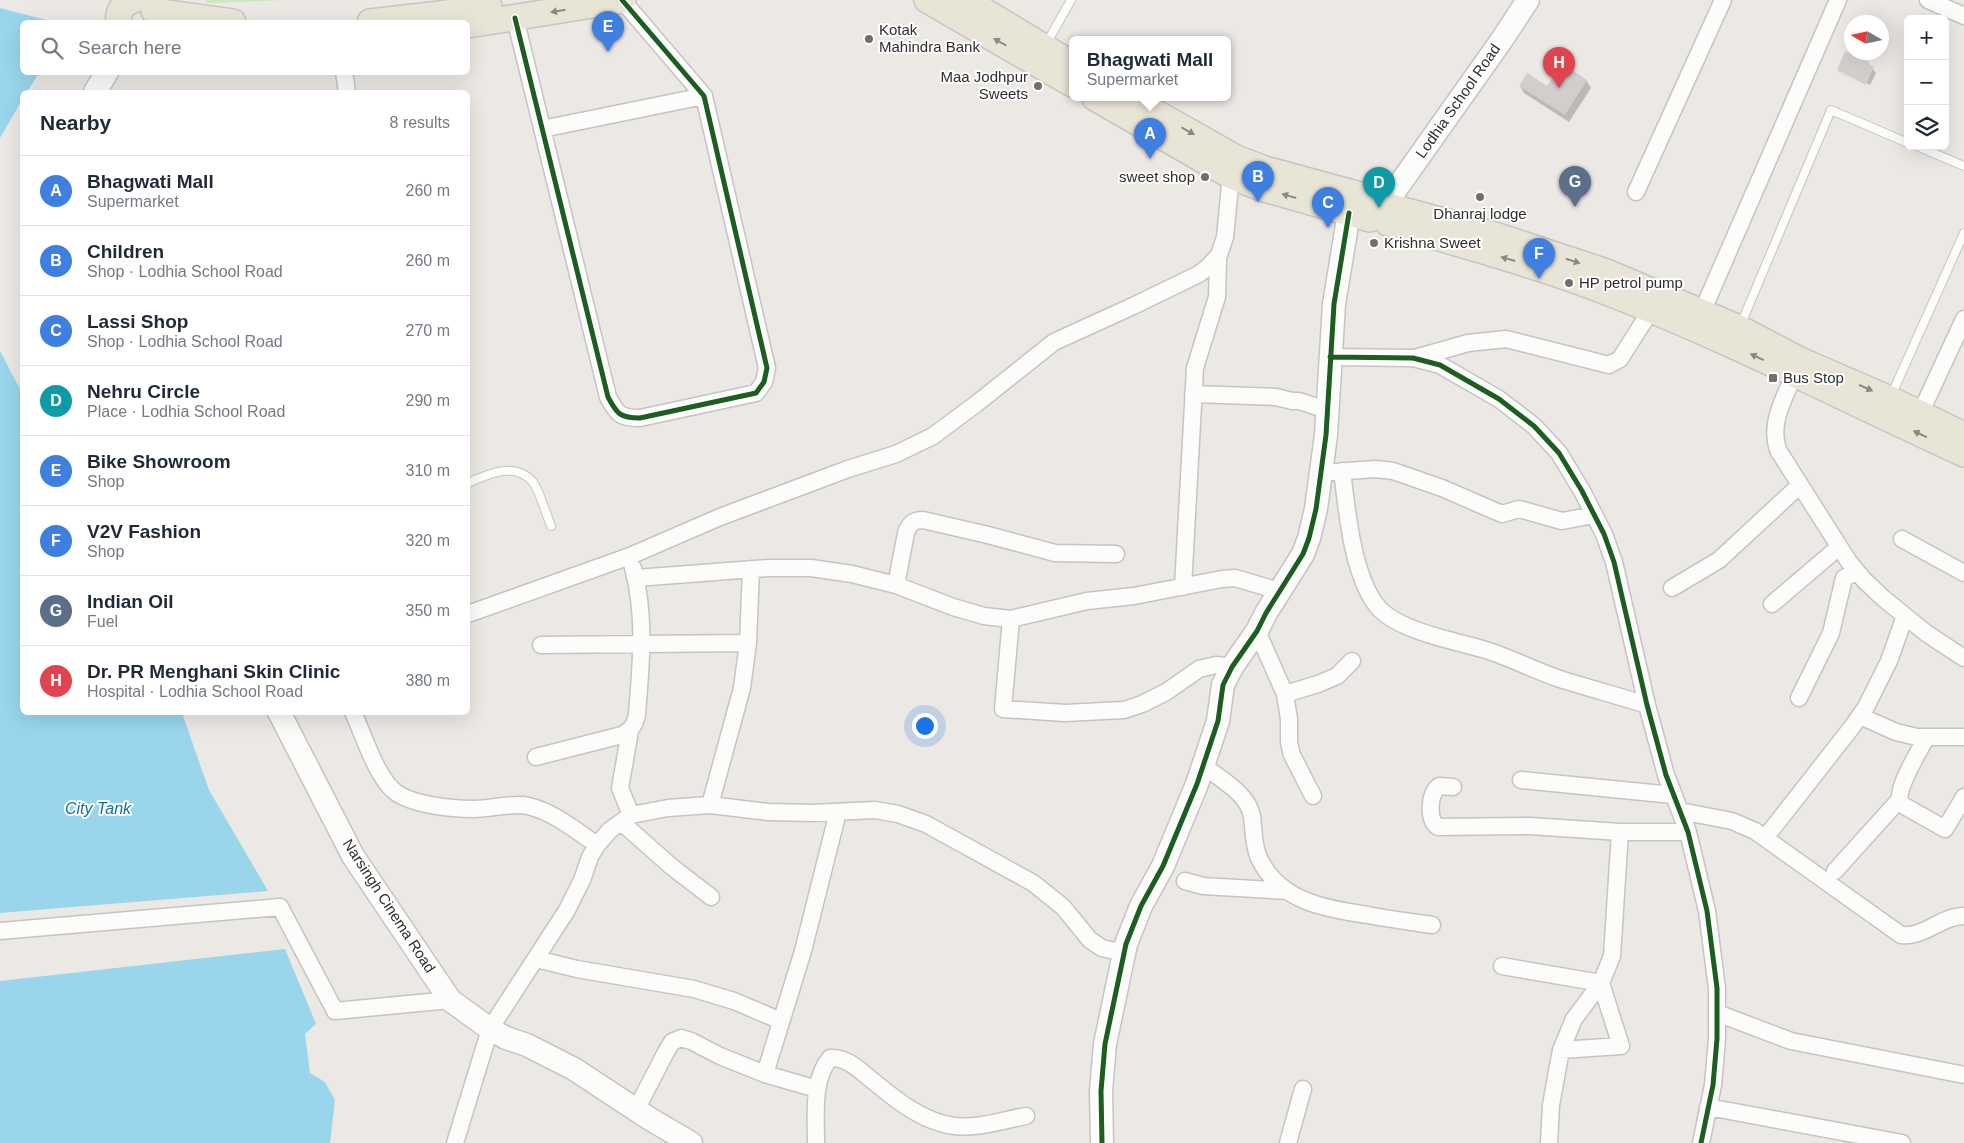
<!DOCTYPE html>
<meta charset="utf-8">
<style>
:root{--surface:#fff;--page:#f2f2f3;--text:#1f2937;--muted:#747a83;--line:#e0e1e3;--accent:#0f766e}
body{margin:0;font-family:Helvetica,sans-serif;background:var(--page);color:var(--text)}
.controls{position:absolute;right:15px;top:15px;display:grid;overflow:hidden;border-radius:8px;box-shadow:0 5px 20px #0002}
.controls button{width:45px;height:45px;display:grid;place-items:center;padding:0;border:0;border-bottom:1px solid var(--line);background:var(--surface);color:var(--text);font:25px sans-serif}
.compass{position:absolute;left:1844px;top:15px;width:45px;height:45px;border-radius:50%;background:var(--surface);box-shadow:0 5px 20px #0002;rotate:279deg}
.you{position:absolute;left:924px;top:725px;width:18px;height:18px;margin:-12px;border:4px solid #fff;border-radius:50%;background:#1a73e8;box-shadow:0 0 0 8px #1a73e833}
.badge{display:grid;place-items:center;width:32px;height:32px;border-radius:50%;background:var(--accent);color:#fff;font-size:16px;font-weight:700}
.pin{position:absolute;translate:-50% -41px;filter:drop-shadow(0 1px 2px #0008)}
.pin::after{content:'';position:absolute;top:26px;width:18px;height:15px;background:inherit;clip-path:polygon(0 0,100% 0,50% 100%)}
.popup{position:absolute;left:1069px;top:36px;width:162px;height:65px;box-sizing:border-box;display:grid;place-content:center;border-radius:8px;background:var(--surface);filter:drop-shadow(0 1px 4px #0005);font-size:16px;white-space:nowrap;color:var(--muted)}
.popup b{font-size:19px;color:var(--text)}
.popup::after{content:'';position:absolute;left:50%;top:100%;margin-left:-10px;border:10px solid transparent;border-top-color:var(--surface)}
.list{margin:0;padding:0;list-style:none}
h2{display:flex;justify-content:space-between;align-items:center;height:65px;margin:0;padding:0 20px;font-size:21px}
h2 small{font-size:16px;font-weight:400;color:var(--muted)}
.list li{display:grid;grid-template-columns:32px 1fr auto;gap:15px;align-items:center;box-sizing:border-box;height:70px;padding:0 20px;border-top:1px solid var(--line)}
.list b{display:block;font-size:19px;white-space:nowrap}
.list p{margin:0;font-size:16px;white-space:nowrap;color:var(--muted)}
.list em{font-size:16px;font-style:normal;color:var(--muted)}
.icon{flex:none;width:28px;height:28px;fill:none;stroke:currentColor;stroke-width:2;stroke-linecap:round;stroke-linejoin:round}
.map{position:relative;flex:none;width:1964px;height:1143px;overflow:hidden}
.search{position:absolute;background:var(--surface);box-shadow:0 5px 20px #0002;left:20px;top:20px;width:450px;height:55px;display:flex;align-items:center;gap:12px;box-sizing:border-box;padding:0 18px;border-radius:8px;color:var(--muted);font-size:19px}
.panel{position:absolute;background:var(--surface);box-shadow:0 5px 20px #0002;left:20px;top:90px;width:450px;height:625px;border-radius:8px}
.map>svg:first-child{display:block}
.green{fill:#cee6be}
.water{fill:#99d6ec}
.shadow{fill:#0003}
.building{fill:#d1cecb}
.lines{fill:none;stroke-linecap:round;stroke-linejoin:round}
.lane-casing{stroke:#c5c4c5;stroke-width:10}
.street-casing{stroke:#c5c4c5;stroke-width:19}
.secondary-casing{stroke:#c5c4c5;stroke-width:25}
.primary-casing{stroke:#c6c5c4;stroke-width:28}
.lane{stroke:#fcfcfb;stroke-width:8}
.street{stroke:#fcfcfb;stroke-width:16}
.secondary{stroke:#fcfcfb;stroke-width:22}
.primary{stroke:#e8e4d6;stroke-width:25}
.cycleway-casing{stroke:#fff;stroke-width:8}
.cycleway{stroke:#1b5e20;stroke-width:5}
.oneway{fill:#8b8982}
.poi-dot{fill:#706f6e;stroke:#fff;stroke-width:2}
.labels{text-anchor:middle;stroke-width:4;stroke-linejoin:round;paint-order:stroke}
.poi-label{font-size:15px;fill:#2e2e2e;stroke:#fff;text-anchor:start}
.street-label{font-size:15px;fill:#2e2e2e;stroke:#fff}
.water-label{font-size:16px;font-style:italic;fill:#0d6fa3;stroke:#fff}
</style>
<div class="map">
<svg width="1964" height="1143" viewBox="0 0 1964 1143">
<rect width="100%" height="100%" fill="#ece8e4"/>
<path class="green" d="M206,0H286L206,3Z"/>
<path class="water" d="M0,8L54,22H22V72L39,73L27,92H22V100L0,138Z
M0,351L22,393V712L182,713L209,790L268,891L0,913Z
M285,949L316,1024L305,1034L310,1073L325,1082L335,1100L330,1143H0V981Z"/>
<path class="shadow" d="M1868,63L1876,73L1870,85L1840,70V73L1868,89L1841,74L1838,70Z
M1586,80L1591,88L1569,122L1524,93L1520,86L1548,88Z"/>
<path class="building" d="M1845,51L1869,62L1868,64L1874,67L1866,85L1837,70Z
M1562,63L1587,80L1565,115L1519,86L1527,73L1547,86Z"/>
<g class="lines">
<defs>
<path id="lane" d="M1046,44L1071,0
M1917,146L1964,166
M1741,324L1831,110L1908,143
M1891,396L1964,233
M468,483C488,474 515,461 533,482C540,492 546,514 551,526"/>
<path id="street" d="M1928,0L1964,16
M515,18L608,397C617,414 620,418 640,418L756,393L764,382L767,368L704,96L622,0
M344,72L347,92
M542,129L704,96
M1636,192L1723,0
M1702,312L1838,0
M1330,357L1413,358L1440,365L1499,399L1534,426L1559,453L1582,491L1604,534L1614,562L1647,705L1666,775L1688,832L1707,911L1717,988V1039L1713,1085L1701,1143
M1415,358L1468,343L1506,339L1609,365L1620,359L1651,310
M1794,375C1784,399 1769,423 1778,450L1849,562L1864,580L1883,598L1926,633L1964,658
M1193,394L1276,397L1292,401H1299L1327,410
M1920,414L1964,319
M1342,471C1347,510 1352,574 1377,606C1398,632 1458,641 1489,651C1513,659 1536,671 1560,679C1589,688 1618,696 1647,705
M1333,472L1376,469L1393,471L1442,488L1502,514L1519,509L1562,521L1594,515
M1902,539L1964,573
M636,578L768,568H811L852,574L896,585L953,607L984,616L1011,619L1087,601L1134,596L1222,579L1235,578L1279,591
M896,585L906,533C909,524 913,520 923,520L988,535L1055,553L1116,554
M1183,587L1195,368L1217,297L1218,259L1214,262
M1672,588L1719,560L1800,485
M1772,604L1839,547
M468,614L630,556L720,517L848,469L896,454L933,436L976,404L1054,342L1133,306L1199,274L1209,266L1219,255L1225,237L1231,176
M1011,619L1003,709L1065,713L1124,710L1142,704L1166,692L1199,669L1216,665L1232,667
M1257,631L1285,694L1289,719V743L1292,755L1313,796
M541,645L748,643
M1285,694L1318,684L1337,676L1352,661
M1799,698L1831,633L1844,578L1856,572
M353,712C363,734 376,775 393,790C409,805 453,809 474,809C490,809 507,804 523,805C550,809 575,830 597,845
M1860,716L1896,732L1917,737H1964
M630,731L620,788L631,815
M1926,738C1919,752 1894,790 1901,804L1945,829L1964,797
M536,757L622,735C632,729 635,725 637,714C641,665 646,616 633,568
M1204,766C1220,779 1249,794 1252,817C1254,830 1253,845 1259,858C1279,901 1325,909 1368,915C1389,919 1411,922 1432,925
M1521,780L1673,795
M1453,787L1439,786C1429,794 1427,820 1438,827L1530,826L1620,832H1688
M710,805L742,688L748,643L751,569
M1680,811L1732,821L1755,831L1901,935C1924,938 1941,916 1964,916
M621,822L672,867L711,897
M1765,838L1852,727L1866,707L1889,661L1905,616
M1835,871L1899,800
M1185,881L1203,886L1287,891
M0,931L280,907L335,1011L450,1000
M536,959L577,969L694,989L734,1001L781,1021
M1502,966L1601,983L1621,1046L1561,1050
M1717,1013L1791,1041L1964,1075
M765,1074L803,951L838,812
M1708,1107L1902,1143
M636,1110L666,1052L672,1042L681,1038L691,1041L720,1056L765,1074L817,1089
M455,1143L490,1029L567,910L582,880L590,857L597,845L610,830L631,815L668,808L710,805L768,812L812,813L875,810L898,814L926,824L1033,883L1063,907L1090,940L1102,948L1124,953
M816,1143C816,1115 812,1080 830,1058C848,1057 860,1071 873,1081C896,1100 923,1122 954,1126C978,1129 1003,1120 1026,1116
M1288,1143L1303,1089
M1549,1143L1551,1105L1561,1050L1574,1019L1601,983L1612,956L1620,832"/>
<path id="secondary" d="M95,92L107,72
M1387,202L1501,41L1528,0
M279,712L353,856L450,1000L490,1029L506,1038L527,1045L574,1069L650,1119L691,1143
M1102,1143L1101,1091L1105,1044L1126,944L1141,906L1163,866L1197,784L1218,721L1223,685L1232,667L1257,631L1266,613L1303,554L1309,538L1316,509L1326,435L1334,304L1349,213"/>
<path id="primary" d="M927,0L1072,84
M966,0L1072,64
M154,11L233,22
M119,22C117,11 124,3 134,0
M370,22L440,14L489,6
M468,25L623,0
M1095,98L1231,176L1261,188L1370,219
M1130,98L1236,158L1265,169L1379,200
M1392,207L1492,234L1604,271L1739,328L1800,360L1890,399L1964,435
M1388,223C1462,245 1537,265 1609,293C1730,340 1846,400 1964,454"/>
</defs>
<use href="#lane" class="lane-casing"/>
<use href="#street" class="street-casing"/>
<use href="#secondary" class="secondary-casing"/>
<use href="#primary" class="primary-casing"/>
<use href="#lane" class="lane"/>
<use href="#street" class="street"/>
<use href="#secondary" class="secondary"/>
<use href="#primary" class="primary"/>
<defs>
<path id="cycleway" d="M515,18L608,397C617,414 620,418 640,418L756,393L764,382L767,368L704,96L622,0
M1330,357L1413,358L1440,365L1499,399L1534,426L1559,453L1582,491L1604,534L1614,562L1647,705L1666,775L1688,832L1707,911L1717,988V1039L1713,1085L1701,1143
M1102,1143L1101,1091L1105,1044L1126,944L1141,906L1163,866L1197,784L1218,721L1223,685L1232,667L1257,631L1266,613L1303,554L1309,538L1316,509L1326,435L1334,304L1349,213"/>
</defs>
<use href="#cycleway" class="cycleway-casing"/>
<use href="#cycleway" class="cycleway"/>
</g>
<defs><path id="oneway-solid" d="M-6-.8H1V-3.2L6.5 0L1 3.2V.8H-6Z" transform="scale(1.25)"/></defs>
<g class="oneway">
<use href="#oneway-solid" transform="translate(558 11) rotate(171)"/>
<use href="#oneway-solid" transform="translate(1000 42) rotate(-150)"/>
<use href="#oneway-solid" transform="translate(1188 131) rotate(29)"/>
<use href="#oneway-solid" transform="translate(1289 196) rotate(-164)"/>
<use href="#oneway-solid" transform="translate(1508 259) rotate(-164)"/>
<use href="#oneway-solid" transform="translate(1573 261) rotate(18)"/>
<use href="#oneway-solid" transform="translate(1757 357) rotate(-155)"/>
<use href="#oneway-solid" transform="translate(1866 388) rotate(24)"/>
<use href="#oneway-solid" transform="translate(1920 434) rotate(-155)"/>
</g>
<g class="poi-dot">
<circle cx="869" cy="39" r="5"/>
<circle cx="1038" cy="86" r="5"/>
<circle cx="1205" cy="177" r="5"/>
<circle cx="1480" cy="197" r="5"/>
<circle cx="1374" cy="243" r="5"/>
<circle cx="1569" cy="283" r="5"/>
<rect x="1768" y="373" width="10" height="10" rx="2.5"/>
</g>
<g class="labels">
<g class="poi-label">
<text x="879" y="35">Kotak<tspan x="879" dy="17">Mahindra Bank</tspan></text>
<text x="1028" y="82" text-anchor="end">Maa Jodhpur<tspan x="1028" dy="17">Sweets</tspan></text>
<text x="1195" y="182" text-anchor="end">sweet shop</text>
<text x="1480" y="219" text-anchor="middle">Dhanraj lodge</text>
<text x="1384" y="248">Krishna Sweet</text>
<text x="1579" y="288">HP petrol pump</text>
<text x="1783" y="383">Bus Stop</text>
</g>
<g class="street-label">
<text transform="translate(1458 101) rotate(-55)" y="5">Lodhia School Road</text>
<text transform="translate(389 906) rotate(57)" y="5">Narsingh Cinema Road</text>
</g>
<g class="water-label">
<text x="98" y="814">City Tank</text>
</g>
</g>
</svg>
<div class="controls">
<button>+</button>
<button>−</button>
<button><svg class="icon" aria-label="layers" viewBox="0 0 24 24"><path d="M12 4l9 5-9 5-9-5zM3 14l9 5 9-5"/></svg></button>
</div>
<svg class="compass" viewBox="-18 -18 36 36"><path d="M0-13l5 13h-10z" fill="#e53935"/><path d="M0 13l5-13h-10z" fill="#747a83"/></svg>
<div class="you"></div>
<div class="pin badge" style="left:1150px;top:159px;background:#3f7fe0">A</div>
<div class="popup"><b>Bhagwati Mall</b>Supermarket</div>
<div class="pin badge" style="left:1258px;top:202px;background:#3f7fe0">B</div>
<div class="pin badge" style="left:1328px;top:228px;background:#3f7fe0">C</div>
<div class="pin badge" style="left:1379px;top:208px;background:#0f9aa8">D</div>
<div class="pin badge" style="left:608px;top:52px;background:#3f7fe0">E</div>
<div class="pin badge" style="left:1539px;top:279px;background:#3f7fe0">F</div>
<div class="pin badge" style="left:1575px;top:207px;background:#5c6f8a">G</div>
<div class="pin badge" style="left:1559px;top:88px;background:#e0444e">H</div>
<div class="search"><svg class="icon" aria-label="search" viewBox="0 0 24 24"><circle cx="10" cy="10" r="6"/><path d="M15 15l6 6"/></svg>Search here</div>
<section class="panel">
<h2>Nearby<small>8 results</small></h2>
<ul class="list">
<li><span class="badge" style="background:#3f7fe0">A</span><div><b>Bhagwati Mall</b><p>Supermarket</p></div><em>260 m</em></li>
<li><span class="badge" style="background:#3f7fe0">B</span><div><b>Children</b><p>Shop · Lodhia School Road</p></div><em>260 m</em></li>
<li><span class="badge" style="background:#3f7fe0">C</span><div><b>Lassi Shop</b><p>Shop · Lodhia School Road</p></div><em>270 m</em></li>
<li><span class="badge" style="background:#0f9aa8">D</span><div><b>Nehru Circle</b><p>Place · Lodhia School Road</p></div><em>290 m</em></li>
<li><span class="badge" style="background:#3f7fe0">E</span><div><b>Bike Showroom</b><p>Shop</p></div><em>310 m</em></li>
<li><span class="badge" style="background:#3f7fe0">F</span><div><b>V2V Fashion</b><p>Shop</p></div><em>320 m</em></li>
<li><span class="badge" style="background:#5c6f8a">G</span><div><b>Indian Oil</b><p>Fuel</p></div><em>350 m</em></li>
<li><span class="badge" style="background:#e0444e">H</span><div><b>Dr. PR Menghani Skin Clinic</b><p>Hospital · Lodhia School Road</p></div><em>380 m</em></li>
</ul>
</section>
</div>
